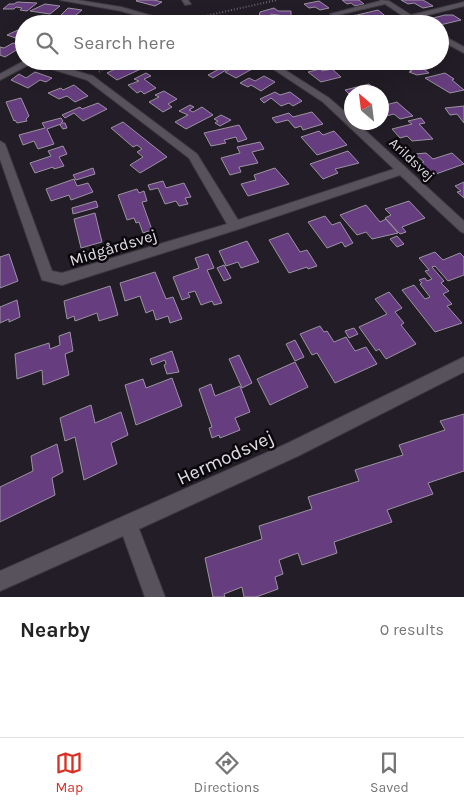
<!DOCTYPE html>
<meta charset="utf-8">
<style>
:root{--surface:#fff;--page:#f2f2f2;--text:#222;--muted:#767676;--line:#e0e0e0;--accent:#d93025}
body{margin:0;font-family:Karla,sans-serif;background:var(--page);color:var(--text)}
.compass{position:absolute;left:344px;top:85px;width:45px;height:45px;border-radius:50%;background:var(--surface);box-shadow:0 5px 20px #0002;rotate:332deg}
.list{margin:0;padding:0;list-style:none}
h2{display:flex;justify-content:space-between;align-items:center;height:65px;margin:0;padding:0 20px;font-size:21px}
h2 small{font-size:16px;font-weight:400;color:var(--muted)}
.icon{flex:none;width:28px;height:28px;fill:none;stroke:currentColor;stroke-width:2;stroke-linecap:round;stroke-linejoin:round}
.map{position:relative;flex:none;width:464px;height:597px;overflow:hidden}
.search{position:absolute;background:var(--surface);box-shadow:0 5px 20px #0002;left:15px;right:15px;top:15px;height:55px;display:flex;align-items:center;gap:12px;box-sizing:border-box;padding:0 18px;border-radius:28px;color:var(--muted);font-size:19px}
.sheet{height:140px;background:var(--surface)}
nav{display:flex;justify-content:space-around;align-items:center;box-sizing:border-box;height:70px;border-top:1px solid var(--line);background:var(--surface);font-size:14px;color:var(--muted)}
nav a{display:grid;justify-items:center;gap:2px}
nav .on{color:var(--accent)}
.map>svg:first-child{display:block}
.building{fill:#663d7e;stroke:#9b94a0}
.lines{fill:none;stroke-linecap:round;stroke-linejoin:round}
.street-casing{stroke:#3f3a42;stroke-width:2}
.path{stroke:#6a656d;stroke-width:2;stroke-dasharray:1 2;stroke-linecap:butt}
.street{fill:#58525c;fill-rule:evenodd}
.labels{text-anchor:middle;stroke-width:5;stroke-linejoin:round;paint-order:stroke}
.far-street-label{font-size:14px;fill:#e0dce2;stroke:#0a080c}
.street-label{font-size:16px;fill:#e0dce2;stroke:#0a080c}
.near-street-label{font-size:19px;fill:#e0dce2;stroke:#0a080c}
</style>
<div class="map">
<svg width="464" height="597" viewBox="0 0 464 597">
<rect width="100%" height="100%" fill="#221d26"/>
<path class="building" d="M137,0H154L162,2L155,6L136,1Z
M342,0H359L364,4L355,6L351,3L347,4Z
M401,0H423L433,6L423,8L414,3L408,4Z
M319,1L329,8L320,10L315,7L309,8L304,4Z
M17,2L37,3L27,11L20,10L22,8L16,7L14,9H3L9,4H14Z
M45,4L60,6L50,14L30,11Z
M68,8L82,10L70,20L58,18Z
M274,8L278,11H291V17L271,14V17H259L260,12Z
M378,10L389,19L378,22L373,18L364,20L357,15Z
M356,15L364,21L368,20L371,22L354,23L346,17Z
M445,15H453L461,20L440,25L429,19Z
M114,16L122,17L118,21L123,22L126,18L136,19L134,21H136L132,24L106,23Z
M233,17L239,20L233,23L218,24Z
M18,30L24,32V41L7,35Z
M13,43L23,46L5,57L0,55V47L4,48Z
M79,61H97L93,64L96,65L93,67L78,62Z
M124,61H136L134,62L143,68L117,80L107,73L119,67L116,65Z
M313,61L301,67L289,62L290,61Z
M399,61H415L419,64L405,67Z
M243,62L254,68L236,78L225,72Z
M421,67L429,73L417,75L409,72L412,71L410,70Z
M221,68L226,70L213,78L208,75Z
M320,69L322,71L332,69L341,77L321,82L308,72Z
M35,72L52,78L46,82L40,80L28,88L11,80L19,74L26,78Z
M146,73L151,76L144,79L156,88L144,94L141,91L137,93L128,85L139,81L134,79Z
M445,73L454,79L452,80L464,90L450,93L425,78Z
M264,76L275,82L261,91L251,85L248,87L240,83L249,78L255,81Z
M369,84L377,92H352V97L345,90Z
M74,85L88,96L75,102L67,96L59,99L48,93L61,88L63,90Z
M164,91L177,99L168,104L172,107L163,112L149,102L159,97L155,95Z
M275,92L280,95L290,92L302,101L293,106L289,103L281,106L271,98L264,103L260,99Z
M21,98L29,116L26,119L27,121L17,123L15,120L14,121L6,102Z
M397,102L413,116L400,119L394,114L382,117V106Z
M98,103L107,109L83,121L74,113L65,118L62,115L80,107L82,109Z
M190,105L194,107L189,110L193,112L202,107L213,115L186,129L175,122L188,115L179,111Z
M464,106V123L457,114L450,115L445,108Z
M312,112L323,124L303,130L301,126L295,128L288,120L276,123L272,118L289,113L293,117Z
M221,115L231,120L220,126L215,123L218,121L214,119Z
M61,118L63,121L61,123H65L67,128L63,129L60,125L61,124L47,129L54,144L38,149L34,141L23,145L19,135L45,128L42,123Z
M421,118L425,123L419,124L433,139L412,141L407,136L400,138L392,129L412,124L408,121Z
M123,122L167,157L140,173L130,165L143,157L137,152L142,149L137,145L133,147L111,128Z
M239,125L247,139L238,142L236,137L224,140L226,143L211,146L204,133Z
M319,131L323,135L334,131L347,145L317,155L301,137Z
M260,142L264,149L252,152L258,163L239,167L241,172L230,175L221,158L240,153L237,147Z
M63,146L67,154L59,157L64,166L54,169L53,167L35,173L30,163L51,156L48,151Z
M348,151L359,163L335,169L338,173L323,179L310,164Z
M426,153L433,159L452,153L464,164L433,175L420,163L424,162L415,154Z
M93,168L95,174L76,180L73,175Z
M275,168L289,184L248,196L241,184L256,180L254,175Z
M74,179L77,186L88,183L93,192L71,200L69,195L51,201L46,189Z
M163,181L166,188L184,183L191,197L185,198L188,204L179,206L176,201L165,204L158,188L150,190L148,185Z
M464,182V198L457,192L461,191L455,186Z
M137,189L139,193L144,191L147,201L142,202L152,230L143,233L139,222L136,223L134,218L127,220L118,195Z
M96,201L98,207L73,214L72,208Z
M409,201L425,218L402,227L406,232L400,234L385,218L391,215L385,209Z
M366,205L380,222L386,219L398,233L372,239L366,232L357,235L340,215Z
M95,213L102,242L81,248L74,219Z
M325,216L332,225L340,222L353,243L345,247L342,242L327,248L308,222Z
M288,233L300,252L307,250L317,266L308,269L307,267L289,273L269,240Z
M397,236L404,244L397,247L390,239Z
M247,241L259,262L241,268L238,262L226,266L219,251Z
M435,252L443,260L460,253L464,257V275L448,281L435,266L432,267L444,281L441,283L449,291L443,294L452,304L447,306L462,323L435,332L402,290L414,285L425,299L430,297L420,284L422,283L419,280L425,278L427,281L432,279L425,271L429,270L419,258Z
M9,254L18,281L0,288V257Z
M208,254L214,268L207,270L222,303L214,305L212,301L201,305L195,291L188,293L190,297L182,300L173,277L199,268L195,258Z
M224,265L231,278L224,281L217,268Z
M155,272L166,299L173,297L182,319L170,323L168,316L156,320L153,310L146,313L140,296L125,301L120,283Z
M110,286L118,315L99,321L97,313L75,321L74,316L67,319L64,301Z
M389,292L402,308L395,312L404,323L401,325L416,344L386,359L379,349L376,351L359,327L387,314L375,299Z
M17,300L20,317L9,322V319L0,323V307Z
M320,326L324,332L327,331L334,342L346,337L355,351L366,347L377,364L335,383L317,353L312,355L300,334Z
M354,328L358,334L349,338L345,331Z
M70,332L73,351L65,354L69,375L43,385L42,370L17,379L15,354L49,343L50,349L60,345L59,336Z
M295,340L304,357L295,361L286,344Z
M172,351L179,372L167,374L164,365L166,364L165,360L152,365L150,359Z
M239,355L252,383L242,388L229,359Z
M295,362L308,387L270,405L257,379Z
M172,378L182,406L136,425L125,385L143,379L146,388Z
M211,384L215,396L240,386L250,412L235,418L240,430L220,438L219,435L212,438L209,428L212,427L199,389Z
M91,405L95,423L121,412L128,435L111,443L117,464L84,480L75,437L65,441L60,418Z
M464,414V471L428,483L433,494L387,510L392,522L334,542L337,553L302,565L298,553L279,560L283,574L275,577L278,589L256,597H244L242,587L224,594L225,597H213L205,558L262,539L259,526L312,509L308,497L359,481L355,470L403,455L399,445L445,430L440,421Z
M57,444L63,472L52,478L55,495L0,522V487L33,471L31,456Z"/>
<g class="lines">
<defs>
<path id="street" d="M60,0H77L121,7L181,24H167L121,11Z
M182,0H188L191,4L185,5Z
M380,0L389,1L411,15L464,2V6L416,18L422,22L420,24H415L385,4L334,16L330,14L380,1Z
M440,34L464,47V53L440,40Z
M24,61H43L93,76L197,154L238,220L394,169L323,102L261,61H271L329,98L352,118V122H356L464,221V233L460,231L400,175L239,229L62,285L42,280L0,159V141L5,144L52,271L62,273L227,224L189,158L87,80L32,63L0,80V74Z
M464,357V372L298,456L139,529L165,597H145L123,536L0,591V571L286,444Z"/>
</defs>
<use href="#street" class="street-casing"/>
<path class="path" d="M187,20L277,0
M99,72L115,61"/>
<use href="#street" class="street"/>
</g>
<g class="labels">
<g class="far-street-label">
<text transform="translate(412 159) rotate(43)" y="5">Arildsvej</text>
</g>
<g class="street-label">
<text transform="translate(113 247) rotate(-17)" y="6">Midgårdsvej</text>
</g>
<g class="near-street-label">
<text transform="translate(225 457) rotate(-25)" y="7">Hermodsvej</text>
</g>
</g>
</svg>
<svg class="compass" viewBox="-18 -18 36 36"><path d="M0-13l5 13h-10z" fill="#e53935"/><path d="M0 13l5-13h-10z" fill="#767676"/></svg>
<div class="search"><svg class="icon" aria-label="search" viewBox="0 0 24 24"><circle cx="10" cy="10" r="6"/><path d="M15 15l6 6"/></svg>Search here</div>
</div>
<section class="sheet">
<h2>Nearby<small>0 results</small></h2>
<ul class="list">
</ul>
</section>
<nav>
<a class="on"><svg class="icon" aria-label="map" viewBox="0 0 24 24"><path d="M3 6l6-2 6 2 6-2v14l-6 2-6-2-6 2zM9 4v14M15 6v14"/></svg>Map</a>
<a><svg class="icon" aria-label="directions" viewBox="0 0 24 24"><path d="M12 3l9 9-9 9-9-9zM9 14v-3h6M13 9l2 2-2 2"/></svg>Directions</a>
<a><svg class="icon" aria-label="saved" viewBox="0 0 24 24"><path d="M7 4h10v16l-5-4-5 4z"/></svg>Saved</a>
</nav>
